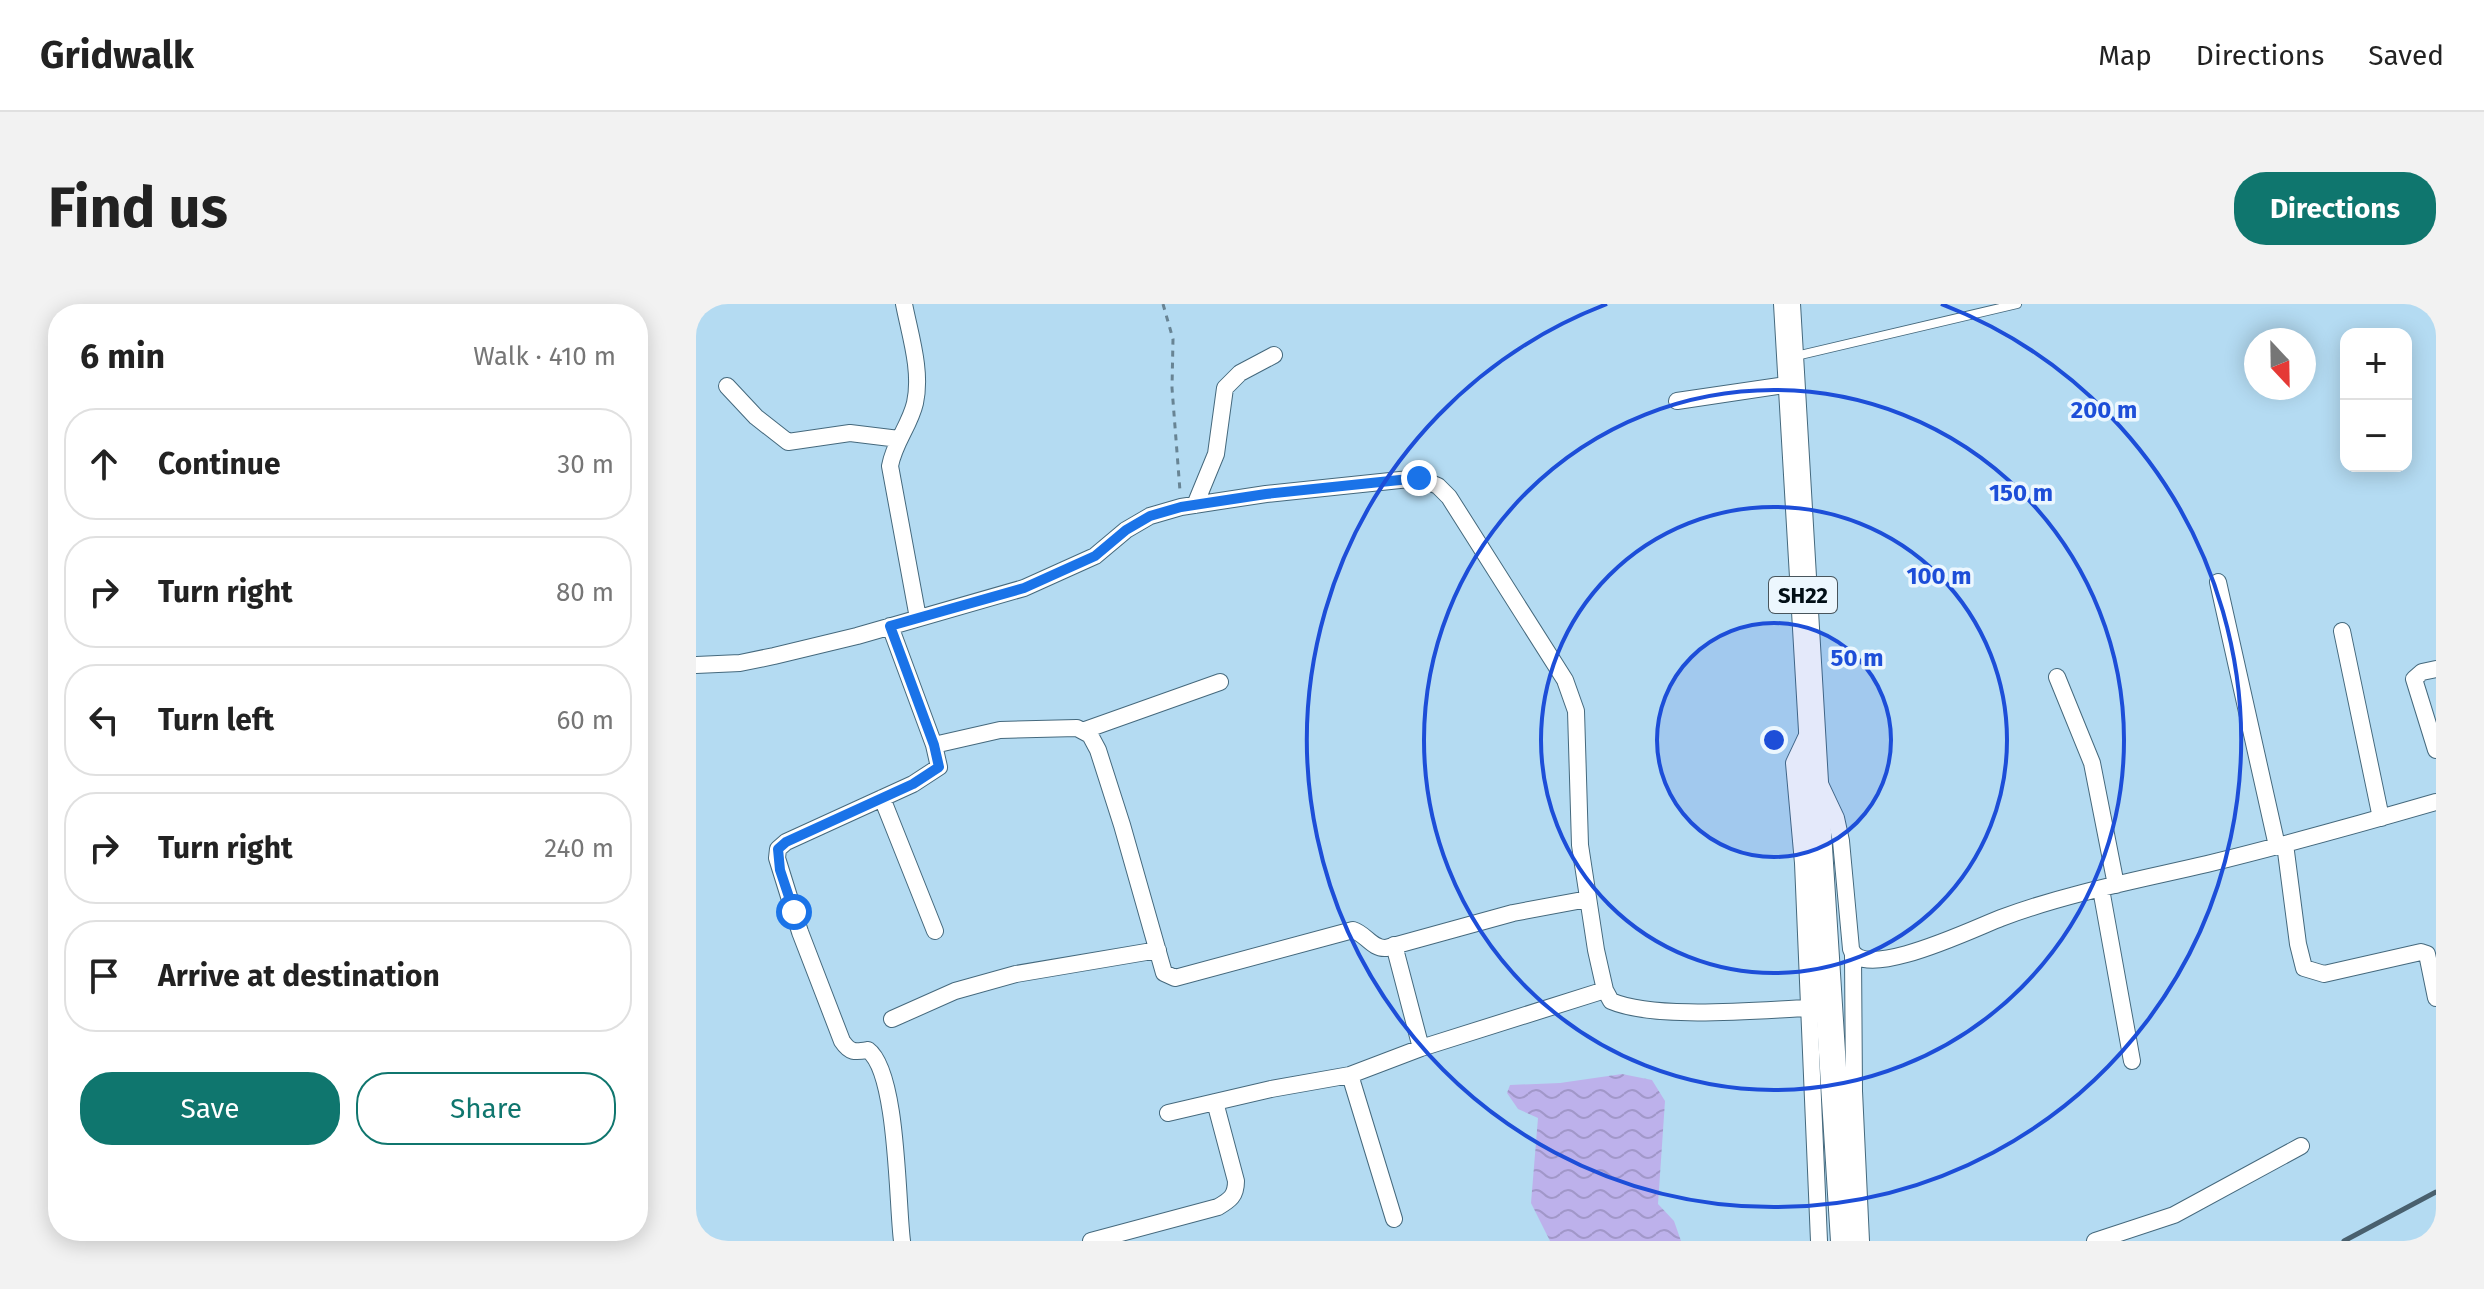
<!DOCTYPE html>
<meta charset="utf-8">
<style>
:root{--surface:#fff;--page:#f2f2f2;--text:#222;--muted:#767676;--line:#e0e0e0;--accent:#0f766e}
body{margin:0;font-family:"Fira Sans",sans-serif;background:var(--page);color:var(--text)}
.controls{position:absolute;right:24px;top:24px;display:grid;overflow:hidden;border-radius:16px;box-shadow:0 4px 20px #0003}
.controls button{width:72px;height:72px;display:grid;place-items:center;padding:0;border:0;border-bottom:2px solid var(--line);background:var(--surface);color:var(--text);font:40px sans-serif}
.compass{position:absolute;left:1548px;top:24px;width:72px;height:72px;border-radius:50%;background:var(--surface);box-shadow:0 4px 20px #0003;rotate:158deg}
.stop{position:absolute;width:24px;height:24px;margin:-18px;border:6px solid #1a73e8;border-radius:50%;background:#fff}
.stop.end{background:#1a73e8;border-color:#fff;box-shadow:0 2px 8px #0008}
.list{margin:0;padding:0;list-style:none}
h2{display:flex;justify-content:space-between;align-items:center;height:104px;margin:0;padding:0 32px;font-size:34px}
h2 small{font-size:26px;font-weight:400;color:var(--muted)}
.list li{display:grid;grid-template-columns:52px 1fr auto;gap:24px;align-items:center;box-sizing:border-box;height:112px;margin:0 16px 16px;padding:0 16px;border:2px solid var(--line);border-radius:32px}
.list b{display:block;font-size:30px;white-space:nowrap}
.list em{font-size:26px;font-style:normal;color:var(--muted)}
.actions{display:flex;gap:16px;padding:24px 32px}
.actions a{flex:1;padding:18px 0;border:2px solid var(--accent);border-radius:32px;text-align:center;font-size:28px;color:var(--accent)}
.actions .main{background:var(--accent);color:#fff}
.icon{flex:none;width:44px;height:44px;fill:none;stroke:currentColor;stroke-width:2;stroke-linecap:round;stroke-linejoin:round}
.map{position:relative;flex:none;width:1740px;height:937px;overflow:hidden;border-radius:32px}
header{display:flex;align-items:center;gap:48px;box-sizing:border-box;height:112px;padding:0 40px;background:var(--surface);border-bottom:2px solid var(--line)}
header strong{font-size:38px}
nav{display:flex;gap:44px;margin-inline-start:auto;font-size:28px}
.intro{display:flex;align-items:center;justify-content:space-between;box-sizing:border-box;height:192px;padding:0 48px}
h1{margin:0;font-size:56px}
.button{padding:20px 36px;border-radius:32px;background:var(--accent);color:#fff;font-size:28px;font-weight:700}
main{display:flex;gap:48px;padding:0 48px}
aside{flex:1;background:var(--surface);border-radius:32px;box-shadow:0 4px 20px #0003}
.map>svg:first-child{display:block}
.water{fill:url(#water-waves)}
.lines{fill:none;stroke-linecap:round;stroke-linejoin:round}
.service-casing{stroke:#45697d;stroke-width:10}
.minor-casing{stroke:#45697d;stroke-width:18}
.primary-casing{stroke:#45697d;stroke-width:28}
.path{stroke:#688494;stroke-width:3;stroke-dasharray:6 6;stroke-linecap:butt}
.service{stroke:#fff;stroke-width:8}
.minor{stroke:#fff;stroke-width:16}
.primary{stroke:#fff;stroke-width:26}
.rail{stroke:#49606e;stroke-width:5}
.route{stroke:#1a73e8;stroke-width:10}
.ring{fill:none;stroke:#1d4ed8;stroke-width:4}
.labels{text-anchor:middle;stroke-width:7;stroke-linejoin:round;paint-order:stroke}
.shield{fill:#ecf7fe;stroke:#48555c;stroke-width:2}
.shield-label{font-size:22px;font-weight:bold;fill:#020f16}
.centre{fill:#1d4ed8;stroke:#ecf7fe;stroke-width:4}
.ring-label{font-size:24px;text-anchor:middle;font-weight:bold;fill:#1d4ed8;stroke:#ecf7fe;stroke-width:7;stroke-linejoin:round;paint-order:stroke}
</style>
<header>
<strong>Gridwalk</strong>
<nav><a>Map</a><a>Directions</a><a>Saved</a></nav>
</header>
<div class="intro"><h1>Find us</h1><a class="button">Directions</a></div>
<main>
<aside>
<h2>6 min<small>Walk · 410 m</small></h2>
<ul class="list">
<li><svg class="icon" aria-label="ahead" viewBox="0 0 24 24"><path d="M12 20V5M6 11l6-6 6 6"/></svg><div><b>Continue</b></div><em>30 m</em></li>
<li><svg class="icon" aria-label="right" viewBox="0 0 24 24"><path d="M7 20v-9h11M14 6l5 5-5 5"/></svg><div><b>Turn right</b></div><em>80 m</em></li>
<li><svg class="icon" aria-label="left" viewBox="0 0 24 24"><path d="M17 20v-9H6M10 6l-5 5 5 5"/></svg><div><b>Turn left</b></div><em>60 m</em></li>
<li><svg class="icon" aria-label="right" viewBox="0 0 24 24"><path d="M7 20v-9h11M14 6l5 5-5 5"/></svg><div><b>Turn right</b></div><em>240 m</em></li>
<li><svg class="icon" aria-label="arrive" viewBox="0 0 24 24"><path d="M6 21V4h12l-3 4 3 4H6"/></svg><div><b>Arrive at destination</b></div></li>
</ul>
<div class="actions"><a class="main">Save</a><a>Share</a></div>
</aside>
<div class="map">
<svg width="1740" height="937" viewBox="0 0 1740 937">
<defs>
<pattern id="water-waves" width="16" height="10" patternUnits="userSpaceOnUse" patternTransform="scale(2)"><rect width="16" height="10" fill="#bdb1eb"/><path d="M0 5q4-4 8 0t8 0" fill="none" stroke="#a197c9"/></pattern>
</defs>
<rect width="100%" height="100%" fill="#b4dbf2"/>
<path class="water" d="M926,770L956,776L969,797L962,900L978,917L985,937H854L835,899L842,814L822,805L811,789L814,781L864,779Z"/>
<g class="lines">
<defs>
<path id="service" d="M1100,52L1321,0"/>
<path id="minor" d="M208,0C214,31 226,67 219,99C214,121 198,139 194,162L222,314
M31,82L60,113L92,138L154,129L203,135
M981,97L1096,80
M499,201L520,150L529,84L544,69L578,51
M1522,278L1581,542
M194,322L238,441L243,463L217,480L90,538L82,545L81,554L104,628L146,737C154,749 159,748 172,746C202,768 201,899 206,937
M1646,327L1685,514
M0,361L44,359L78,352L161,332L328,284L399,252L430,226L454,212L485,203L570,190L723,174L742,182L753,193L869,376L880,407L884,541L900,646L909,686L915,697C959,716 1062,706 1112,704
M1740,365L1726,368L1718,375L1740,446
M1361,373L1396,459L1420,581
M1115,423L1098,459L1107,559L1123,937
M389,426L524,378
M238,441L304,426L381,424L394,431L402,446L426,521L468,669L479,674L657,626C670,630 676,645 690,644L817,609L892,595
M1124,480L1140,514L1145,537L1155,645C1166,679 1281,623 1305,614C1372,589 1442,576 1511,560C1588,541 1664,520 1740,498
M186,494L239,627
M1589,540L1602,640L1608,664L1628,670L1725,648L1731,650L1740,694
M1405,585L1436,757
M698,641L725,744
M1157,651L1158,787L1165,937
M196,715L259,687L320,670L462,646
M654,771L698,915
M472,809L575,785L654,771L725,744L909,686
M395,937L522,903C534,896 540,892 540,877L519,798
M1399,937L1478,911L1605,842"/>
<path id="primary" d="M1091,0C1109,312 1127,625 1148,937"/>
</defs>
<use href="#service" class="service-casing"/>
<use href="#minor" class="minor-casing"/>
<use href="#primary" class="primary-casing"/>
<path class="path" d="M467,0L477,35L476,84L484,187"/>
<use href="#service" class="service"/>
<use href="#minor" class="minor"/>
<use href="#primary" class="primary"/>
<path class="rail" d="M1648,937L1740,888"/>
</g>
<g class="lines">
<path class="route" d="M98,608L84,566L82,545L90,538L217,480L243,463L238,441L194,322L328,284L399,252L430,226L454,212L485,203L570,190L723,174"/>
</g>
<circle cx="1078" cy="436" r="117" fill="#1d4ed8" fill-opacity=".12"/>
<g class="ring">
<circle cx="1078" cy="436" r="117"/>
<circle cx="1078" cy="436" r="233"/>
<circle cx="1078" cy="436" r="350"/>
<path d="M1245 0A467 467 0 1 1 911 0"/>
</g>
<g class="labels">
<rect class="shield" x="1073" y="273" width="68" height="36" rx="6"/>
<g class="shield-label">
<text x="1107" y="299">SH22</text>
</g>
</g>
<circle cx="1078" cy="436" r="12" class="centre"/>
<g class="ring-label">
<text x="1408" y="114">200 m</text>
<text x="1325" y="197">150 m</text>
<text x="1243" y="280">100 m</text>
<text x="1161" y="362">50 m</text>
</g>
</svg>
<div class="controls">
<button>+</button>
<button>−</button>
</div>
<svg class="compass" viewBox="-18 -18 36 36"><path d="M0-13l5 13h-10z" fill="#e53935"/><path d="M0 13l5-13h-10z" fill="#767676"/></svg>
<div class="stop" style="left:98px;top:608px"></div>
<div class="stop end" style="left:723px;top:174px"></div>
</div>
</main>
